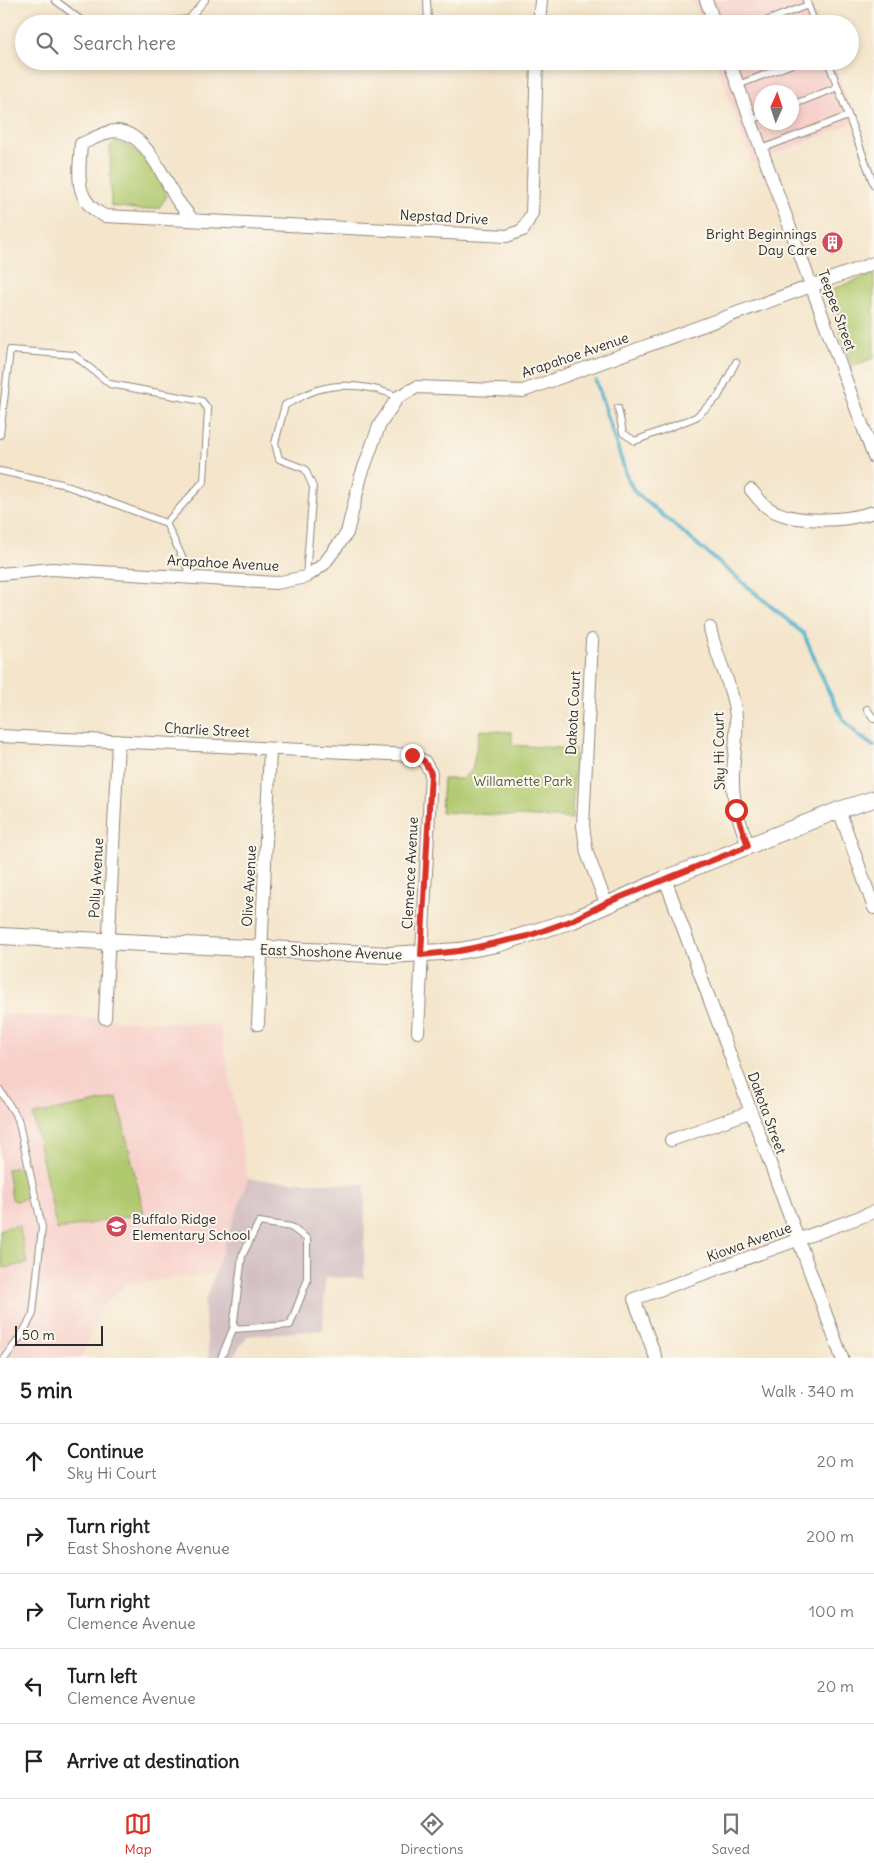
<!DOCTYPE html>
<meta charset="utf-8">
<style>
:root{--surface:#fff;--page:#f2f2f2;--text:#222;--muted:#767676;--line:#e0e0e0;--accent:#d93025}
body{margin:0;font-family:Delius,sans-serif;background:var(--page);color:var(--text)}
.compass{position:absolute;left:754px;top:85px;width:45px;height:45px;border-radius:50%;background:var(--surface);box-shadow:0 2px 8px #0003;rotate:3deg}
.scale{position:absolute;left:15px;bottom:12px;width:88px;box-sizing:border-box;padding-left:5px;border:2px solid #2b2b2b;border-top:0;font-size:14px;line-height:18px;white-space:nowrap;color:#2b2b2b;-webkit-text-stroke:4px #fbf7ec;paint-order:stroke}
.stop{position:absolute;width:15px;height:15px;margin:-11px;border:4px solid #d93025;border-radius:50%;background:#fff}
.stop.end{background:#d93025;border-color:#fff;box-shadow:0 1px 5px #0008}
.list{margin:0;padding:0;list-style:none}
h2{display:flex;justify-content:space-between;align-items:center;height:65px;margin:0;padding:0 20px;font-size:21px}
h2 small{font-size:16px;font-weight:400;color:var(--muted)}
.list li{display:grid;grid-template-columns:32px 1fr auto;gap:15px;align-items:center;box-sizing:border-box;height:75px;padding:0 20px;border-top:1px solid var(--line)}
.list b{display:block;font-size:19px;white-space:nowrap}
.list p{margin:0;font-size:16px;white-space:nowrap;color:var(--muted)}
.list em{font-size:16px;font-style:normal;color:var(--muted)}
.icon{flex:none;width:28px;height:28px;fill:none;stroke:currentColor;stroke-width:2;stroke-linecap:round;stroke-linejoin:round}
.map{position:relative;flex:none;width:874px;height:1358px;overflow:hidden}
.search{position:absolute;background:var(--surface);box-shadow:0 2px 8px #0003;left:15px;right:15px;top:15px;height:55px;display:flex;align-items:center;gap:12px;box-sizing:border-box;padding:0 18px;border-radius:28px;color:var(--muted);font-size:19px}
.sheet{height:440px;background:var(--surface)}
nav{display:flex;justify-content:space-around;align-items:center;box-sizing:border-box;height:70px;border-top:1px solid var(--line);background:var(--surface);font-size:14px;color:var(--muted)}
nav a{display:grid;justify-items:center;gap:2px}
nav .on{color:var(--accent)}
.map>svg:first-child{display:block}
.built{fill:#f7d0ca;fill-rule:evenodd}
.industrial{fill:#d2bec2}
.green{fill:#b1c96e;stroke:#6e7a4c}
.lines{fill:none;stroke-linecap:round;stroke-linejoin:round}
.stream{stroke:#4cb0cb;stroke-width:4}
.service-casing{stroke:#90887b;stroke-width:8}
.minor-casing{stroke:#90887b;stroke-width:14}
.tertiary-casing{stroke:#90887b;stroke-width:18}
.service{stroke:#fff;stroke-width:6}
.minor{stroke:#fff;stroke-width:12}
.tertiary{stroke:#fff;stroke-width:16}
.route{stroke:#d93025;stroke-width:6}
.labels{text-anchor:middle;stroke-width:4;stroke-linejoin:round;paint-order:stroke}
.street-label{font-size:14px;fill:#2b2b2b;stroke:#fbf7ec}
.poi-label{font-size:14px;fill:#2b2b2b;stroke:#fbf7ec;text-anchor:end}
.park-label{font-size:14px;fill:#535a3f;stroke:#fbf7ec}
</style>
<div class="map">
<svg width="874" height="1358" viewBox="0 0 874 1358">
<rect width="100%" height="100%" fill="#fbf7ec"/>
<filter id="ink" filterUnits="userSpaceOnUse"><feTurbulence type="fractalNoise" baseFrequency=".02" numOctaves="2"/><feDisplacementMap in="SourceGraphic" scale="10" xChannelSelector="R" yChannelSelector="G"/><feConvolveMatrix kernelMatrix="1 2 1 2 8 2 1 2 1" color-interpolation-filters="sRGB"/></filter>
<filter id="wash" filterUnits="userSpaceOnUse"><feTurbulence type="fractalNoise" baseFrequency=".0096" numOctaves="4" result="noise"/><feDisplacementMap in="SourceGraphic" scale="20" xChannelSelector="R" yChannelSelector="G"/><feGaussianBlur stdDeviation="1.12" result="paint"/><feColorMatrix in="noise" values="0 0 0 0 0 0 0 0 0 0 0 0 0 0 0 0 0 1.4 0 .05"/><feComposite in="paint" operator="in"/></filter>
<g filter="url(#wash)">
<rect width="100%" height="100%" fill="#f4e5cb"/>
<path class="built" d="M693,0H811L820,24H702Z
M715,61H833L855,122L753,163ZM762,92H792V122H762Z
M0,1014L220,1025L248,1179L215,1274L126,1284L103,1305L81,1358H0Z"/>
<path class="industrial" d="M248,1179L365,1185L364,1278L325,1277L323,1330L247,1336L232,1358H209L204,1304Z"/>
<path class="green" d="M115,142C144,148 156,170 167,196L159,208L142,210L111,206L110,146Z
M874,274V358L852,366L827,293L832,289Z
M480,730L512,732V745L575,749L572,819L441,812L443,779H462L472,770Z
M117,1098L144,1213L57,1230L33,1115Z
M19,1167L23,1169L29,1195L27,1198L16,1201L12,1199L7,1169Z
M19,1225L27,1263L4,1268L0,1250V1229Z"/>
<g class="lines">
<path class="stream" d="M596,381L628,480L635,492L804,634L828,690L843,719L859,736L874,746"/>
</g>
</g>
<g filter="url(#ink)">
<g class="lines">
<defs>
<path id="service" d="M55,0L82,21L97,24
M427,0L428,24
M806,0L815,24
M144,24L189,19L205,0
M758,24L808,5
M828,61L874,185
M738,85L800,61
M792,105L838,87
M751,120L762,116
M761,149L848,116
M618,408L623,433L635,441L696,417L718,397L736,362
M0,435L10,350L74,355L110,384L202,401L208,409L204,481L166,523
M0,471L62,484L166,523L192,578
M306,576L313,487L305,469L279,459L275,443L285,405C296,400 307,393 317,390C344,382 374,386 398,397
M867,709L874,719
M0,1090L18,1119L42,1227L33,1314L21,1336L5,1358
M221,1358L233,1329L242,1256L259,1222L291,1227L307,1239V1281L290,1325L233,1329"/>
<path id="minor" d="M706,0L715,24
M539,24L541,0
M729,61L874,457
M192,219C186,211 178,203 174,195C162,174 141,124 109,132C100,135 90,140 81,144C79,174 73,201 105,216L507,236L523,230L532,213L537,61
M751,490C756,495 761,503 767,507C791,525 847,521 874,512
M0,574L52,569L276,583L306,577L324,564L347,533L361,476L379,426L398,397L417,387L523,391L874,263
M710,628C716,658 733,686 736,717C738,739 732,763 733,786C734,806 741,826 748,845
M592,640L583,826L587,853L606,903
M0,736L412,755L424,761L431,773L418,1032
M839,810L874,908
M665,879L842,1358
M105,1018L118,741
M258,1024L270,749
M671,1140L750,1112
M656,1358L634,1299L874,1212"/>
<path id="tertiary" d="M0,936L389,955L459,951L497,944L573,920L665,879L839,810L874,799"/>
</defs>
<use href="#service" class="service-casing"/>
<use href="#minor" class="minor-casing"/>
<use href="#tertiary" class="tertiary-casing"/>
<use href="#service" class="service"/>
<use href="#minor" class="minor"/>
<use href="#tertiary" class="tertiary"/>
</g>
</g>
<g class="lines" filter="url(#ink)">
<path class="route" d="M412,755L424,761L431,773L421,955L459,951L528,936L573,920L606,903L748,846L736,810"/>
</g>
<defs>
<symbol id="building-disc" viewBox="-11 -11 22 22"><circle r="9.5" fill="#d1495b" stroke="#fbf7ec"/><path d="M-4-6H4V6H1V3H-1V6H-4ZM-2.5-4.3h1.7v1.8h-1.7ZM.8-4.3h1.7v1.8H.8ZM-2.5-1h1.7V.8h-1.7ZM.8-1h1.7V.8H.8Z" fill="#fff"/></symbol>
<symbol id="school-disc" viewBox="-11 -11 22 22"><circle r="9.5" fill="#d1495b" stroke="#fbf7ec"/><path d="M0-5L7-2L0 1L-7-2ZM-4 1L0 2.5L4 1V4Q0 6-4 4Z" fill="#fff"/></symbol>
</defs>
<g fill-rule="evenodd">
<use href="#building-disc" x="820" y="230" width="25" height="25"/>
<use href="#school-disc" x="104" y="1214" width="25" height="25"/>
</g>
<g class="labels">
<g class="street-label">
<text transform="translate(444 217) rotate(3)" y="5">Nepstad Drive</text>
<text transform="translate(837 310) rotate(70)" y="5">Teepee Street</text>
<text transform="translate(575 355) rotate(-19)" y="5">Arapahoe Avenue</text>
<text transform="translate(223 563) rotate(3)" y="5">Arapahoe Avenue</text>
<text transform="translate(573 713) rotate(-87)" y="5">Dakota Court</text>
<text transform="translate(207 730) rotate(3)" y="5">Charlie Street</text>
<text transform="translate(719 751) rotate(-91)" y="5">Sky Hi Court</text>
<text transform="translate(410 873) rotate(-87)" y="5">Clemence Avenue</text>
<text transform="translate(96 878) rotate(-87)" y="5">Polly Avenue</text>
<text transform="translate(249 886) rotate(-87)" y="5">Olive Avenue</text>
<text transform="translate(331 952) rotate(2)" y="5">East Shoshone Avenue</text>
<text transform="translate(767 1113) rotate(70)" y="5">Dakota Street</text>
<text transform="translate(749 1242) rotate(-20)" y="5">Kiowa Avenue</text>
</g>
<g class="poi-label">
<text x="817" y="239">Bright Beginnings<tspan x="817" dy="16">Day Care</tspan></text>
<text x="132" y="1224" text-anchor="start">Buffalo Ridge<tspan x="132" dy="16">Elementary School</tspan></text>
</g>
<g class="park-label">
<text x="523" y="786">Willamette Park</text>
</g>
</g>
</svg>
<svg class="compass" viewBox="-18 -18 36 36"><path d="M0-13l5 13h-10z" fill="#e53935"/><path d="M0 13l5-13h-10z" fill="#767676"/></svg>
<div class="scale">50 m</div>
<div class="stop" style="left:736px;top:810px"></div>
<div class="stop end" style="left:412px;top:755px"></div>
<div class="search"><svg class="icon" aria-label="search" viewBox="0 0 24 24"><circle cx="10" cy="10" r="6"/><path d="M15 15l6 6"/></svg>Search here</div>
</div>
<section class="sheet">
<h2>5 min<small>Walk · 340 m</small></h2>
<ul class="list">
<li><svg class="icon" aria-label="ahead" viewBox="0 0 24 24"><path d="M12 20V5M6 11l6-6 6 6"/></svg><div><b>Continue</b><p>Sky Hi Court</p></div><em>20 m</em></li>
<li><svg class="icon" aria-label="right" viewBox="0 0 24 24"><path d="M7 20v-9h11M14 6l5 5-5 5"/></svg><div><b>Turn right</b><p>East Shoshone Avenue</p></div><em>200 m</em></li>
<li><svg class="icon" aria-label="right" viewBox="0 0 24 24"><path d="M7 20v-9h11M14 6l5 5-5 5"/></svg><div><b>Turn right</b><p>Clemence Avenue</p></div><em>100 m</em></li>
<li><svg class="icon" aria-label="left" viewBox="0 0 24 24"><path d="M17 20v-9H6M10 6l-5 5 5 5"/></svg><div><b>Turn left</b><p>Clemence Avenue</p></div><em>20 m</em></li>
<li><svg class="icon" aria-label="arrive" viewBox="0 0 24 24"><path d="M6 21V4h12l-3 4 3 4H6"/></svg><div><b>Arrive at destination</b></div></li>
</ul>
</section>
<nav>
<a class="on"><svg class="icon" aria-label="map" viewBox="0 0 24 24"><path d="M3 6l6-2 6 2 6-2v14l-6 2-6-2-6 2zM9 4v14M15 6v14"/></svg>Map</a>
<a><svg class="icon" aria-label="directions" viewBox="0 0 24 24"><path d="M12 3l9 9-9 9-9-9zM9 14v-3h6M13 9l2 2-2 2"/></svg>Directions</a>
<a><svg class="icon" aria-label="saved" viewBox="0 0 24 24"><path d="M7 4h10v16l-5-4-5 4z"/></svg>Saved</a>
</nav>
